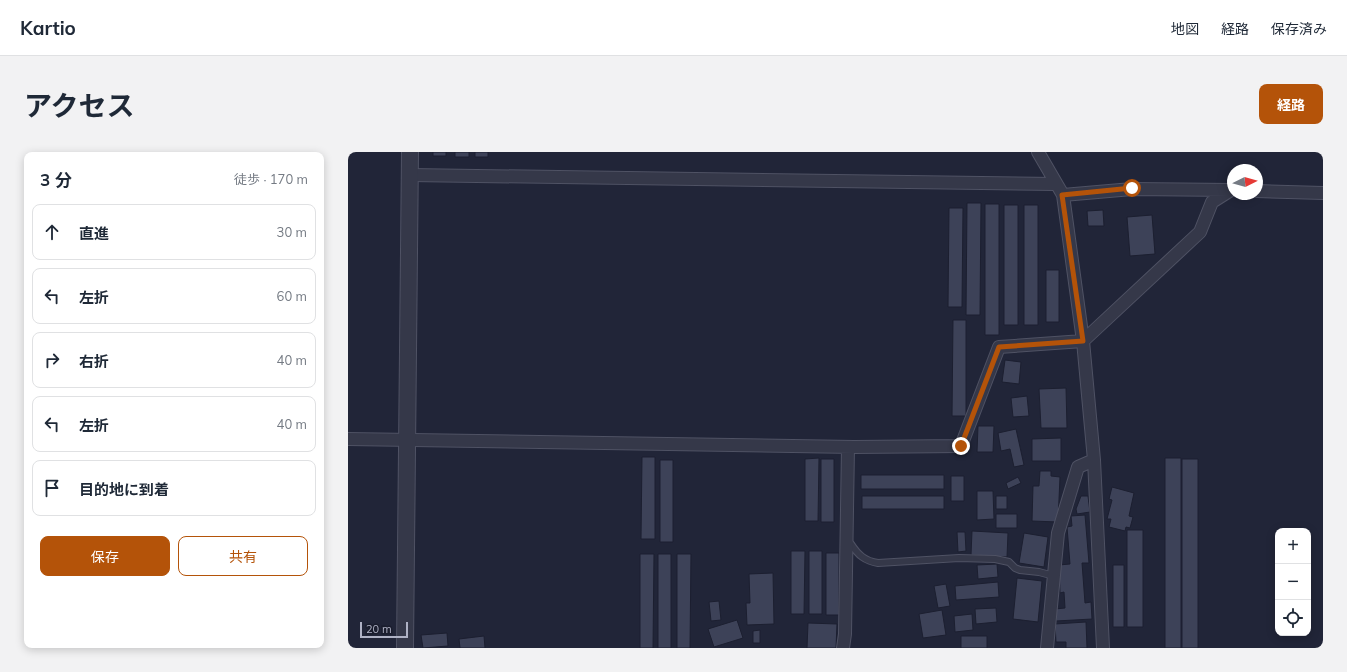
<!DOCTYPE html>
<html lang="ja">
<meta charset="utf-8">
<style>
:root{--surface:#fff;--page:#f2f2f3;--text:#1f2937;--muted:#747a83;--line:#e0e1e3;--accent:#b45309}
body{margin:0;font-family:Mulish,"Noto Sans JP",sans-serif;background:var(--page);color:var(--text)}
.controls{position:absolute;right:12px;bottom:12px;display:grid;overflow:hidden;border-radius:8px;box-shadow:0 2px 10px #0003}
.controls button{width:36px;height:36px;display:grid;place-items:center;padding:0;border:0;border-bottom:1px solid var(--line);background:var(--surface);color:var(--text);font:20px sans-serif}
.compass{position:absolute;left:879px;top:12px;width:36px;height:36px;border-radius:50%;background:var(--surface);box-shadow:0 2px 10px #0003;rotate:85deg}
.scale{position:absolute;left:12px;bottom:10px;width:48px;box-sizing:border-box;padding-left:4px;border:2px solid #afb2c5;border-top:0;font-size:11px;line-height:14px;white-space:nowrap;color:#afb2c5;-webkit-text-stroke:3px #1a1d2d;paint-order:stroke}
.stop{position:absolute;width:12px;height:12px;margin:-9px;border:3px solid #b45309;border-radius:50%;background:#fff}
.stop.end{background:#b45309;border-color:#fff;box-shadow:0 1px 4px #0008}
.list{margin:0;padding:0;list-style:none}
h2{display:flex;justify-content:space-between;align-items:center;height:52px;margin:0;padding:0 16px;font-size:17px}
h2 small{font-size:13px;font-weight:400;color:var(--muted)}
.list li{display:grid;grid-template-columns:26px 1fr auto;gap:12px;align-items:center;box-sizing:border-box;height:56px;margin:0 8px 8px;padding:0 8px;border:1px solid var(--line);border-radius:8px}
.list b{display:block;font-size:15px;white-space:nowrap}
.list em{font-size:13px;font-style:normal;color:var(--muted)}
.actions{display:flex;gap:8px;padding:12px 16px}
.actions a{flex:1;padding:9px 0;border:1px solid var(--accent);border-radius:8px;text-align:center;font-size:14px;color:var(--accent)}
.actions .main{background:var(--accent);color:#fff}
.icon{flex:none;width:22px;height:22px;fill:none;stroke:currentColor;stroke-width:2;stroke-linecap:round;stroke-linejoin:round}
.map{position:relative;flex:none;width:975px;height:496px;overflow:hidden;border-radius:8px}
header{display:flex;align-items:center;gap:24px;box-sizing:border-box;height:56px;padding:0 20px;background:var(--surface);border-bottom:1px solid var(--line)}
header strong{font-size:19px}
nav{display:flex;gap:22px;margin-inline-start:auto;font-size:14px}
.intro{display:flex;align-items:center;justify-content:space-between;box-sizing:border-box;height:96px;padding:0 24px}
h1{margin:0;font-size:28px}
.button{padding:10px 18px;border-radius:8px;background:var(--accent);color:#fff;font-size:14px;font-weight:700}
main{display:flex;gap:24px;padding:0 24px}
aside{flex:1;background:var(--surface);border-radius:8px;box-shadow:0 2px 10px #0003}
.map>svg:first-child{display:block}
.building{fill:#3d4258;stroke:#1c1f30}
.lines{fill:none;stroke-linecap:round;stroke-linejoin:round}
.service-casing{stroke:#4f5264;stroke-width:8}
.minor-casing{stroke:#4f5264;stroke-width:14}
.tertiary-casing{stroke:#4f5264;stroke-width:18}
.service{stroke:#353849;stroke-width:6}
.minor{stroke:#353849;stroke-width:12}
.tertiary{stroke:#353849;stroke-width:16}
.route{stroke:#b45309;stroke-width:5}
</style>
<header>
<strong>Kartio</strong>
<nav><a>地図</a><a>経路</a><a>保存済み</a></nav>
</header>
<div class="intro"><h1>アクセス</h1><a class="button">経路</a></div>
<main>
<aside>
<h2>3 分<small>徒歩 · 170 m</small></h2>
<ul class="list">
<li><svg class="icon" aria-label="ahead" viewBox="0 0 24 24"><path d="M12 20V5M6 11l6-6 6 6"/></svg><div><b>直進</b></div><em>30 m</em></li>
<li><svg class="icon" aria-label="left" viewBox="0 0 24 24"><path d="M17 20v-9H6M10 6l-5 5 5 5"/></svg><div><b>左折</b></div><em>60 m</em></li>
<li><svg class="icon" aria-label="right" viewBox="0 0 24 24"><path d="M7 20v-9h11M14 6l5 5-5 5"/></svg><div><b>右折</b></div><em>40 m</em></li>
<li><svg class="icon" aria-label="left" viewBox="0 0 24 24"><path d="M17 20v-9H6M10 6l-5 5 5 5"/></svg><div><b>左折</b></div><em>40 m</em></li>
<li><svg class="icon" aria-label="arrive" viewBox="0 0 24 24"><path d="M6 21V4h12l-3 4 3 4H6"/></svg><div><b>目的地に到着</b></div></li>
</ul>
<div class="actions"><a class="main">保存</a><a>共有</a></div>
</aside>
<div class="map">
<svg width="975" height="496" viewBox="0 0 975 496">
<rect width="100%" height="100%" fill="#212538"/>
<path class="building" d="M85,0H98V4H85Z
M107,0H121V5H107Z
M127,0H140V5H127Z
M619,51H633L632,163H618Z
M637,52H651V183H637Z
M656,53H670V173H656Z
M676,53H690V173H676Z
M601,56H615L614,155H600Z
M755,58L756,74H740L739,59Z
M804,63L807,102L782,104L779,65Z
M698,118H711V170H698Z
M605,168H618V264H604Z
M657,208L673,210L671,232L654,230Z
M718,236L719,276H693L691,237Z
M679,244L681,264L665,265L663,246Z
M630,274H646L645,300H629Z
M668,277L676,313L666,315L662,297L653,299L650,281Z
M713,286V309H684V287Z
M294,305H307V387H293Z
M471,306L470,369H457V307Z
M817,306H833V496H817Z
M473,307H486V370H473Z
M834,307H850V496H834Z
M312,308H325V390H312Z
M692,319H703V324L712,325L710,370L684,369L685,334H691Z
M513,323H596V337H513Z
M603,324H616V349H603Z
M670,325L673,331L660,337L658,331Z
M764,335L786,341L781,364L785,365L782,376L778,375L777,379L761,375L763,367H759L764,348L761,347Z
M629,339H645L646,367L629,368Z
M514,344H596V357H514Z
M648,344H659V357H648Z
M733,344H740L742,360L729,362L728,357Z
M648,362H669V376H648Z
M737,363L741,411H734L737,451L743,450L744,467L708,469L707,457L717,456L716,440L712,441L711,413L722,412L719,375L724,374L723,364Z
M779,378H795V475H779Z
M624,379L660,381L659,405L623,403Z
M609,380H617L618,399L610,400Z
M676,381L700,385L696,415L671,411Z
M443,399H457L456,462H443Z
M461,399H474V462H461Z
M478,401H491V463H478Z
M292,402H306L305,496H292Z
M310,402H323V496H310Z
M329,402H343L342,496H329Z
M649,412L650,425L630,427L629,413Z
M765,413H776V475H765Z
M425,421L426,472L399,473L398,451H402L401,422Z
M669,426L694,429L690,470L665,467Z
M650,430L651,445L608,448L607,434Z
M598,432L602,454L590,456L586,434Z
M371,449L373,468L363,469L361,450Z
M648,456L649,470L628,472L627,457Z
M594,458L598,483L575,486L571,462Z
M624,462L625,478L607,480L606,464Z
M389,468L395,486L366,495L360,477Z
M738,470L739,496H718V490H708L707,472Z
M460,471L489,472L488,496H459Z
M412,478V491H405V479Z
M99,481L100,494L75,496L73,483Z
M136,484L137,496H112L111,487Z
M613,484H639V496H613Z"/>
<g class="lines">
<defs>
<path id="service" d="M499,391L503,392C510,403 517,409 530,411L611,406L647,407L661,410L667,416L672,418L691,420L706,424"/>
<path id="minor" d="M690,0L715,43L735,189L746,308L755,496
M62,23L707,32
M909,39L975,41
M715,43L784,37L884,38
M0,287L506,295L613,294L651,195L735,189L852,80L864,50L883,38
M495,496L497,482L500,295
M699,496L710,381L730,315L746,308"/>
<path id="tertiary" d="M57,496L62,0"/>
</defs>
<use href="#service" class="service-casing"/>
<use href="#minor" class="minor-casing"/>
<use href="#tertiary" class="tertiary-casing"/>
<use href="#service" class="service"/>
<use href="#minor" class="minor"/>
<use href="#tertiary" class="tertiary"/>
</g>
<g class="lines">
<path class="route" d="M613,294L651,195L735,189L714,43L784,36"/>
</g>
</svg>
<div class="controls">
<button>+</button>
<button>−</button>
<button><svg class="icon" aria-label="locate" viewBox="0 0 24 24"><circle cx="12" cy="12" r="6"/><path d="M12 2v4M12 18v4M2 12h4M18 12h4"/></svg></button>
</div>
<svg class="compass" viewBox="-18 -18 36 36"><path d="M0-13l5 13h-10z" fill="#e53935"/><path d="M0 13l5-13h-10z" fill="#747a83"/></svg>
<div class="scale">20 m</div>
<div class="stop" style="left:784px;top:36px"></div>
<div class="stop end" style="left:613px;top:294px"></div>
</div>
</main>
